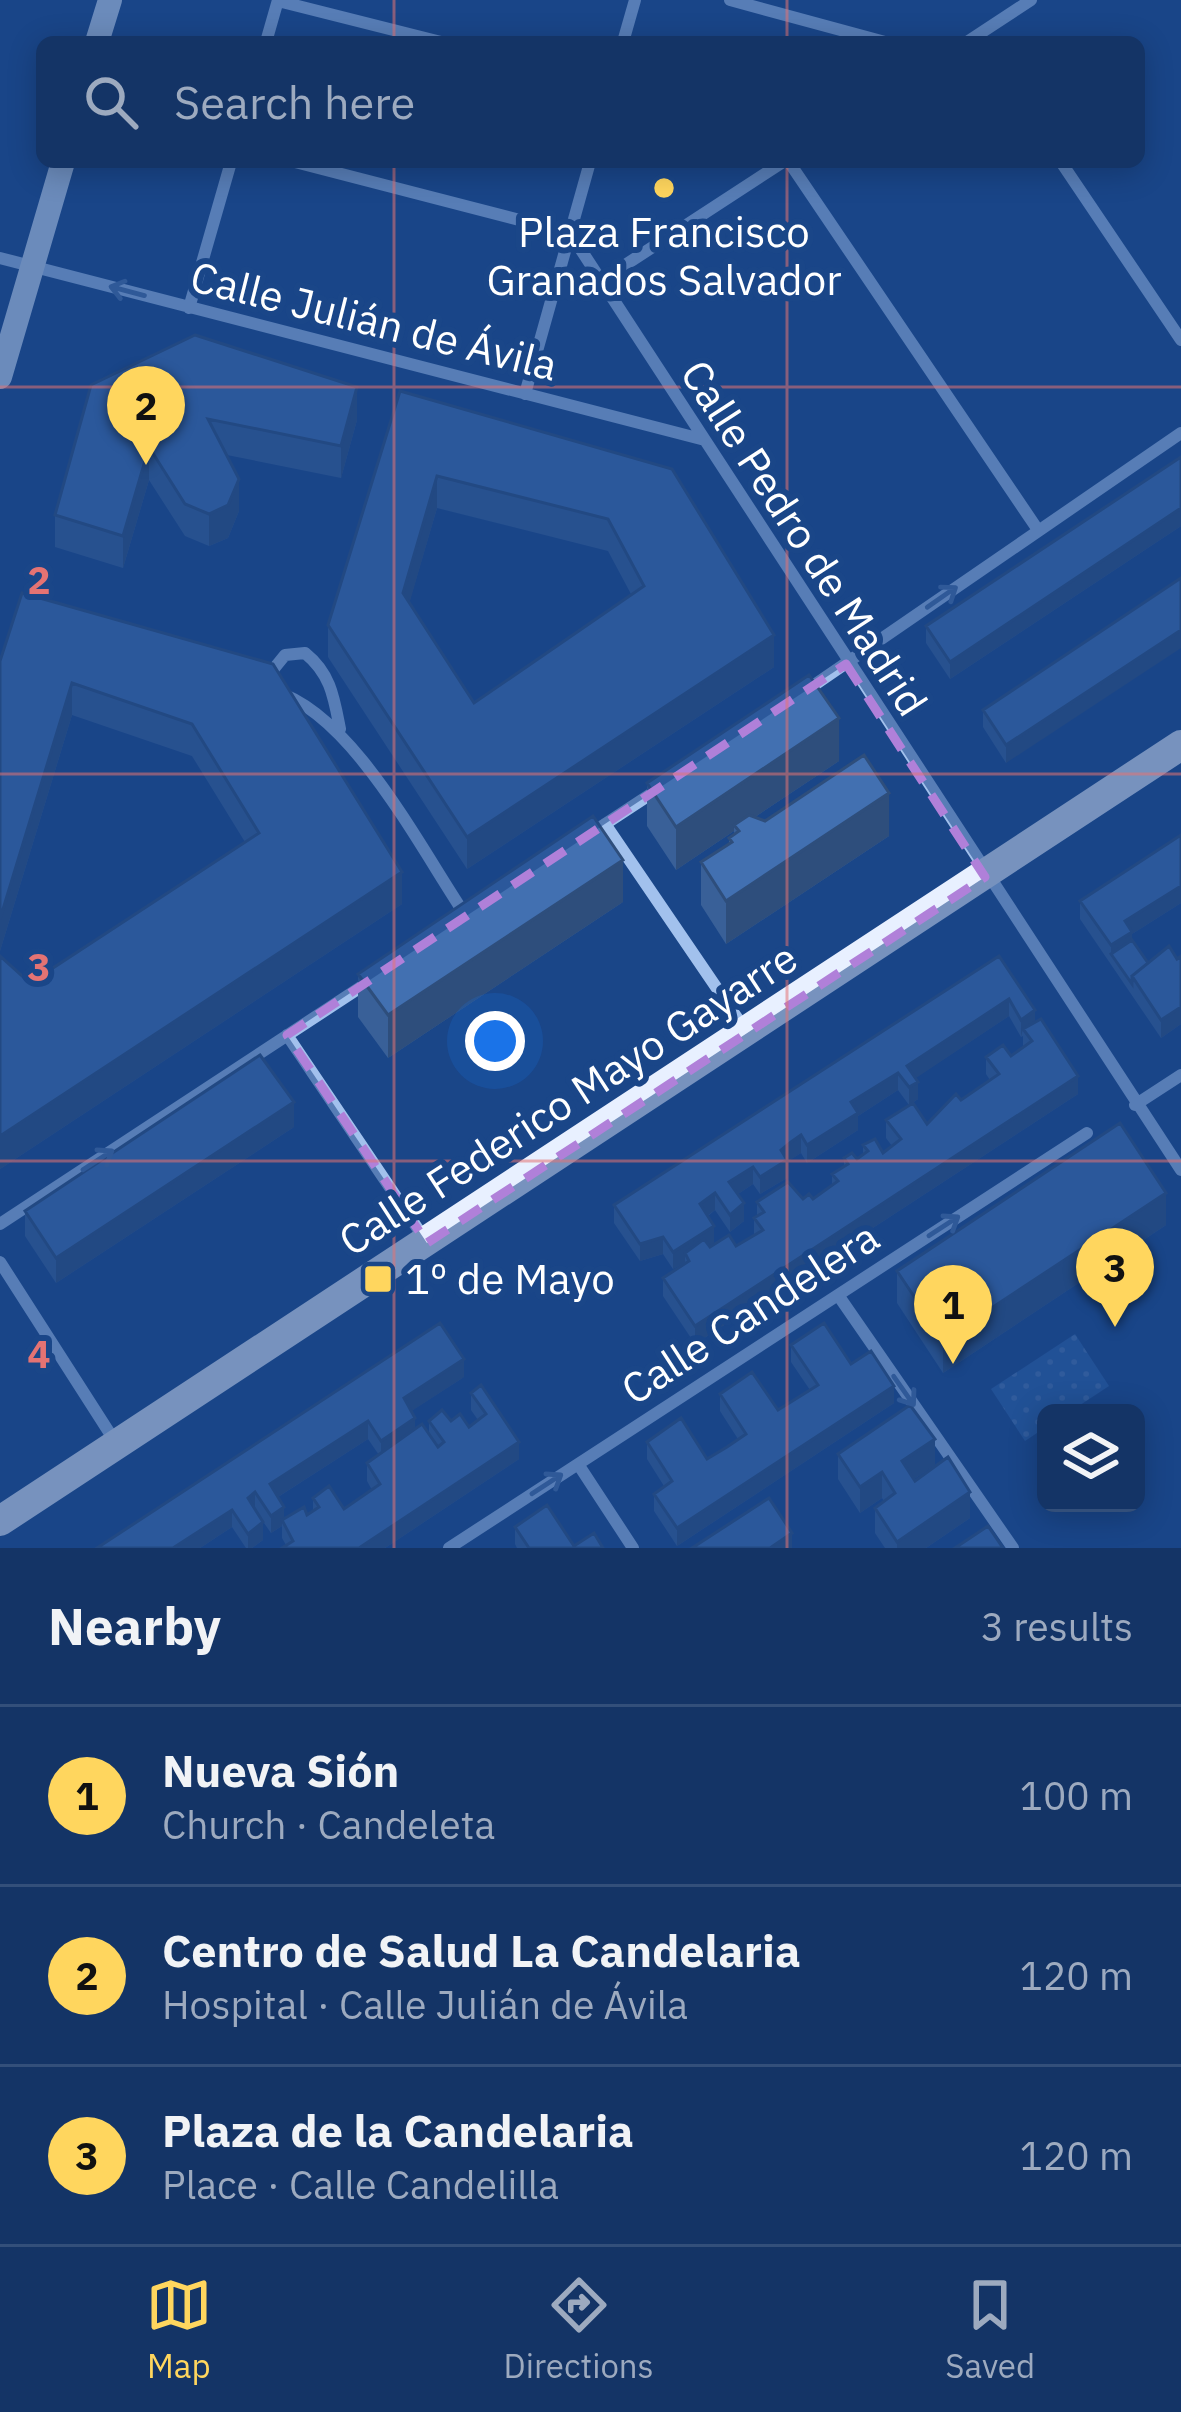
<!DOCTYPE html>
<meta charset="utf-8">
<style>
:root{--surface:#143466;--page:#213f6f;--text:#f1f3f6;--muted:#9daabf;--line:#334f7a;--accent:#ffd65e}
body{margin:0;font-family:"IBM Plex Sans",sans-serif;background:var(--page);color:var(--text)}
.controls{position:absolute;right:36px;bottom:36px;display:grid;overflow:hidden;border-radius:18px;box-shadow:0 6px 30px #0003}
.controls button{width:108px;height:108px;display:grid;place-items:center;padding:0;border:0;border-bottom:3px solid var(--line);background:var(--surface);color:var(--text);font:60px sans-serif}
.you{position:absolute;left:495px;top:1041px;width:42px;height:42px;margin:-30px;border:9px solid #fff;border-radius:50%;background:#1a73e8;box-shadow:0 0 0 18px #1a73e833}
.badge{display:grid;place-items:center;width:78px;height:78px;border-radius:50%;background:var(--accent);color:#111;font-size:39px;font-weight:700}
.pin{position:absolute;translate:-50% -99px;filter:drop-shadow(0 3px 6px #0008)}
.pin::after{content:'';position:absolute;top:63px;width:42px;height:36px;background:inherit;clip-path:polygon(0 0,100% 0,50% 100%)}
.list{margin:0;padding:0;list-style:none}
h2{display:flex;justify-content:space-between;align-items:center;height:156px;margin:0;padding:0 48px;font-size:51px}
h2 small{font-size:39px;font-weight:400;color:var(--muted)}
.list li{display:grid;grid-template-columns:78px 1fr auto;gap:36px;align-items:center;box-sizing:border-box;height:180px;padding:0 48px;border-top:3px solid var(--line)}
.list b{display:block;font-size:45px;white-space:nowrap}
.list p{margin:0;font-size:39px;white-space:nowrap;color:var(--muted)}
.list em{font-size:39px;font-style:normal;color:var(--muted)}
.icon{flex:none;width:66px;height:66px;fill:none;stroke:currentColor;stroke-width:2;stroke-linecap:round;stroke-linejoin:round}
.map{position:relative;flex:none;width:1181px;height:1548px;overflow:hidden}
.search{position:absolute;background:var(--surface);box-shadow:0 6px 30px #0003;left:36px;right:36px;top:36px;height:132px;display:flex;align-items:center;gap:30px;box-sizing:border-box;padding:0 42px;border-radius:18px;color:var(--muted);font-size:45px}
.sheet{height:696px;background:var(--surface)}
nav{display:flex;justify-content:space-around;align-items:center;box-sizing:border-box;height:168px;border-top:3px solid var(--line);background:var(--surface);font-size:33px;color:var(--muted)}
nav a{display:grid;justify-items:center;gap:6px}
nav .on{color:var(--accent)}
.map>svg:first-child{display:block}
.park{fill:url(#park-dots)}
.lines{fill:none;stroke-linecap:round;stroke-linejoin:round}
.street{stroke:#a2c1ed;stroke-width:12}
.secondary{stroke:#cfe0f9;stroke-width:24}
.primary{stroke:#e8f0ff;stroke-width:30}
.wall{fill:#396098;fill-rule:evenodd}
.shaded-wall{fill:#2e4e7c}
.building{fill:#4270b1;stroke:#2e4e7c;stroke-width:3;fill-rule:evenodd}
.oneway{stroke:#4a71ab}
.marked{fill:none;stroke:#b080d9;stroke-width:9;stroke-dasharray:24 15;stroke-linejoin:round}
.grid{fill:none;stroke:#e47373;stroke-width:3;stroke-opacity:0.55}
.poi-dot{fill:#ffd65e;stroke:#1a4688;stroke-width:4.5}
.labels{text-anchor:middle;stroke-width:12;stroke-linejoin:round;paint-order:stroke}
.poi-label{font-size:42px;fill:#fff;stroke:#1a4688}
.street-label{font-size:42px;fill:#fff;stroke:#1a4688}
.grid-label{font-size:39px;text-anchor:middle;font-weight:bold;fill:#e47373;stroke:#1a4688;stroke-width:12;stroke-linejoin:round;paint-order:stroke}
</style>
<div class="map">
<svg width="1181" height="1548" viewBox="0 0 1181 1548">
<defs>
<pattern id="park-dots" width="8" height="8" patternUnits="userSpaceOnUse" patternTransform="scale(3)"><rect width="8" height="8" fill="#2c5fa6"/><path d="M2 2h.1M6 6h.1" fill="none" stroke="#4c77b3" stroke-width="1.8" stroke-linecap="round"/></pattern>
</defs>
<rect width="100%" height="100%" fill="#1a4688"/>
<path class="park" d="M1075,1334L1109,1386L1068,1413H1046V1427L1025,1441L991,1389Z"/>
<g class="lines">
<path class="street" d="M730,0L885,42
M278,1L441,42
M266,42L278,0
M623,42L635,0
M967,42L1031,0
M295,162L570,233L1181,1170
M789,162L1038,530
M1061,162L1181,340
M0,258L701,439
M599,282L783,162
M189,308L231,162
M525,394L590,162
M807,690L1181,433
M340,729C334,698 331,674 305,653L285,655L272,671L274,691C352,713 420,848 466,916
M605,824L746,1031
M587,836L660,788
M287,1035L424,1238
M1135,1105L1181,1075
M0,1224L370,981
M0,1262L116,1443
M838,1295L1013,1548
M578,1464L633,1548
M449,1548L1087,1133"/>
<path class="secondary" d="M97,42L110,0
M0,377L63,162"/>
<path class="primary" d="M0,1521L1181,745"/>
</g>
<path class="wall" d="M91,385L357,420L341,478L227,455L239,511L228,538L209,546L185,536L149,480L123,568L55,547V515Z
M400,391L672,469L774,667L467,869L328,657V625ZM437,508L608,551L631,594L474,703L409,603Z
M1181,457V526L950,679L926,643V626Z
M1181,578L1006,763L983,727V710Z
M0,661L273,664L402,904L0,1169V956L30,983L245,842L192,756L72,715L0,951Z
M839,761L755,817L765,821L889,836L726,944L701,905V862L729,844V838L734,834V831L676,870L647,826V783Z
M1181,835V903L1132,934V940L1148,963L1177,959L1181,956V1024L1161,1038L1080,919V901Z
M623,902L388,1058L358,1017V974Z
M999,956L1035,1023L1078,1094L695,1344L663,1296V1278L685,1262L673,1269L663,1254L640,1261L614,1223V1205ZM1009,1016L1021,1037L1023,1036V1047L1011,1056L986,1057V1074L990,1080L927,1124L886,1120V1138L892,1146L883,1153L863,1145V1155L857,1159L844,1158V1167L832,1174V1186L813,1199L757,1202V1216L754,1218V1235L736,1246H709L714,1243L708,1216L715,1210L730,1232L744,1221L738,1194L753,1184L760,1194L787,1178V1162L791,1159L801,1153L807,1163L858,1130V1116L898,1090L909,1105L918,1099L915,1078Z
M294,1127L56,1283L25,1236V1211Z
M1166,1225L943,1373L897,1303V1271Z
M791,1345L851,1364L894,1403L677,1546L654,1511V1494L664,1486L647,1459V1442L707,1459L738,1439L720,1411V1394L778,1410L810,1390L791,1362Z
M464,1377L411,1411L415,1429L429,1434V1421H451L469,1427L478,1420L471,1410V1393L519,1459L385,1548H282L286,1545L282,1538V1526L271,1533L255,1510L263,1540L252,1548H246L232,1527L200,1548H97ZM368,1439L379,1455L367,1463V1481L372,1490L344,1509L313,1498V1511L307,1515L284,1519L278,1497Z
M838,1454L935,1465L914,1479L970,1518L926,1548H885L875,1533V1508L884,1501L882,1498L860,1513L838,1479Z
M515,1527L574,1546L603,1548H517L515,1544Z"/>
<path class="shaded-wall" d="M357,387V420L341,478V446Z
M149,447V480L123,568V536Z
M437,476V508L403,625V593Z
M239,479V511L228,538L209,546V514Z
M1181,508V526L950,679V662Z
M1181,630V648L1006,763V745Z
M774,635V667L467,869V837Z
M72,683V715L0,951V919Z
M839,718V761L737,829L734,825V831L676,870V827Z
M889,793V836L726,944V901Z
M623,860V902L388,1058V1015Z
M402,872V904L0,1169V1136Z
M1181,886V903L1132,934V949L1111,954V945L1125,921Z
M1009,999V1016L907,1084V1066Z
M1181,1007V1024L1161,1038V1020Z
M1035,1010V1028L1023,1029L1021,1037V1020Z
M898,1073V1090L858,1116V1130L807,1163V1145L851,1102Z
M1078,1076V1094L695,1344V1326Z
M918,1082V1099L909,1105V1087Z
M294,1102V1127L56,1283V1258Z
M801,1135V1153L787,1162V1178L760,1194V1177L781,1150Z
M753,1167V1184L729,1200V1182Z
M715,1193V1210L700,1221V1204Z
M1166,1193V1225L943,1373V1340Z
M744,1203V1221L730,1232V1215Z
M714,1226V1243L688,1260L685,1253V1262L673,1269V1252Z
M663,1237V1254L640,1261V1244Z
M464,1359V1377L404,1416V1398Z
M894,1386V1403L677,1546V1528Z
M415,1418V1435L381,1459V1441Z
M368,1421V1439L270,1502V1484Z
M935,1439V1465L902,1487V1461Z
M519,1442V1459L385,1548H359Z
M882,1472V1498L860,1513V1487Z
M255,1492V1510L248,1498Z
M970,1492V1518L926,1548H897V1542Z
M284,1507V1524L282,1520V1526L271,1533V1516Z
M232,1510V1527L200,1548H173Z
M263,1522V1540L252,1548H248V1534Z
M792,1533V1548H770Z"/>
<path class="building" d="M195,335L357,387L341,446L208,419L239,479L228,505L209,514L185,504L149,447L123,536L55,515L91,385Z
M400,391L672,469L774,635L467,837L328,625ZM437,476L608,519L644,586L474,703L403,593Z
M1181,457V508L950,662L926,626Z
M1181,578V630L1006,745L983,710Z
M22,593L273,664L402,872L0,1136V956L30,983L259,833L192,724L72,683L0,919V661Z
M809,675L839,718L676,827L647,783Z
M864,755L889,793L726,901L701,862L732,842L729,838L739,831L734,825L749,815L765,821Z
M593,816L623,860L388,1015L358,974Z
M1181,835V886L1125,921L1132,932L1111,945L1080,901Z
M1132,940L1148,963L1132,976V984L1111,954Z
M1169,946L1177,959L1181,956V1007L1161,1020L1132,976Z
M999,956L1035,1010L1021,1020L1009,999L907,1066L918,1082L909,1087L898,1073L851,1102L858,1113L807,1145L801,1135L791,1142L781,1150L787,1160L760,1177L753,1167L729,1182L744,1203L730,1215L715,1193L700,1204L714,1226L673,1252L663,1237L640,1244L614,1205Z
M1041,1019L1078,1076L695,1326L663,1278L689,1261L685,1253L704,1239L710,1247L729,1235L736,1246L763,1230L754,1218L764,1212L757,1202L788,1182L803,1199L809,1194L813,1199L838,1181L832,1174L848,1164L844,1158L852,1153L857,1159L868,1151L863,1145L875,1139L883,1153L901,1139L886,1120L913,1103L927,1124L956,1094L961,1100L999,1074L986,1057L1003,1045L1011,1056L1032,1041L1023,1029Z
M260,1055L294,1102L56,1258L25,1211Z
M1120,1123L1166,1193L943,1340L897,1271Z
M440,1323L464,1359L404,1398L415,1418L381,1441L368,1421L270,1484L284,1507L271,1516L255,1492L248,1498L263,1522L248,1534L232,1510L173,1548H97Z
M824,1323L851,1364L871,1351L894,1386L677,1528L654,1494L672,1481L647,1442L681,1418L707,1459L727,1447L746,1434L720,1394L752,1372L778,1410L818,1385L791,1345Z
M481,1385L519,1442L359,1548H282L293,1541L282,1520L304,1507L307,1515L319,1507L313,1498L329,1486L344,1509L380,1484L367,1463L422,1424L438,1447L444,1442L429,1421L442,1410L451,1421L460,1414L469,1427L486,1414L471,1393Z
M910,1405L935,1439L902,1461L915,1481L948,1457L970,1492L897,1542L875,1508L895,1493L882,1472L860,1487L838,1454Z
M769,1498L792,1533L770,1548H692Z
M547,1505L574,1546L594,1533L603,1548H529L515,1527Z
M988,1526L1003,1548H955Z"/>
<defs><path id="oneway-shaft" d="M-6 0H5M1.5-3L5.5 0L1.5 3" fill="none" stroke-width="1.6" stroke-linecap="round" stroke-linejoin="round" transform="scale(3)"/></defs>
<g class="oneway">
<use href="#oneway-shaft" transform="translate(127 291) rotate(-165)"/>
<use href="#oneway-shaft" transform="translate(942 597) rotate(-35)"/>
<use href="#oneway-shaft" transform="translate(98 1160) rotate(-33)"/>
<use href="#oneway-shaft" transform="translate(944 1226) rotate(-33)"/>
<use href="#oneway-shaft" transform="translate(904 1391) rotate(55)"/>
<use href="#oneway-shaft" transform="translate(547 1484) rotate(-33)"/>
</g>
<path d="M0 0H1181V1548H0ZM846,664L985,877L427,1243L287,1035Z" fill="#1a4688" fill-opacity=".55" fill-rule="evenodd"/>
<path class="marked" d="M846,664L985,877L427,1243L287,1035Z"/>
<path class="grid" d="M394,0V42M787,0V42M394,162V1548M787,162V1548M0,387H1181M0,774H1181M0,1161H1181"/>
<g class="poi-dot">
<circle cx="664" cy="188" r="12"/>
<rect x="363" y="1264" width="30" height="30" rx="6"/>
</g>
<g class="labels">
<g class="poi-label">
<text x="664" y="247">Plaza Francisco<tspan x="664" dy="48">Granados Salvador</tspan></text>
<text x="405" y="1294" text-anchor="start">1º de Mayo</text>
</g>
<g class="street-label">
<text transform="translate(374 321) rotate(14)" y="15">Calle Julián de Ávila</text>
<text transform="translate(804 538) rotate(57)" y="15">Calle Pedro de Madrid</text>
<text transform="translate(568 1099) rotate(-33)" y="15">Calle Federico Mayo Gayarre</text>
<text transform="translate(750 1313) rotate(-33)" y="15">Calle Candelera</text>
</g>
</g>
<g class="grid-label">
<text x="39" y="594">2</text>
<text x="39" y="981">3</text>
<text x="39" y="1368">4</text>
</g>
</svg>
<div class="controls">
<button><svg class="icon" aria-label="layers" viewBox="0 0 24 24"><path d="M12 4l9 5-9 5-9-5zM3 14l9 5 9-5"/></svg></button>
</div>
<div class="you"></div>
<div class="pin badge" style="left:953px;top:1364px">1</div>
<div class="pin badge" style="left:146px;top:465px">2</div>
<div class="pin badge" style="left:1115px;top:1327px">3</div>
<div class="search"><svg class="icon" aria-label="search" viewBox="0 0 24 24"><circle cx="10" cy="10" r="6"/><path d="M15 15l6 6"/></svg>Search here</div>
</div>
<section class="sheet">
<h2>Nearby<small>3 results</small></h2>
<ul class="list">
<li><span class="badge">1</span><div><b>Nueva Sión</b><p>Church · Candeleta</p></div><em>100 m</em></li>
<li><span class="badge">2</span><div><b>Centro de Salud La Candelaria</b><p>Hospital · Calle Julián de Ávila</p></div><em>120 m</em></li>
<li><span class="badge">3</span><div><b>Plaza de la Candelaria</b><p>Place · Calle Candelilla</p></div><em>120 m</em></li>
</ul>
</section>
<nav>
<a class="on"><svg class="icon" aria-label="map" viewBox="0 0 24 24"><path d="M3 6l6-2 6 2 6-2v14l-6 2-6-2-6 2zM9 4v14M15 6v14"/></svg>Map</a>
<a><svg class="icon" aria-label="directions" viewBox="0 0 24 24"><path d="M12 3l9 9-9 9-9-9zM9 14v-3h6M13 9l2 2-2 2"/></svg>Directions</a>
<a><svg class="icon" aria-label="saved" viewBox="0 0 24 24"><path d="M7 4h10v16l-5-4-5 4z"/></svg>Saved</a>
</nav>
